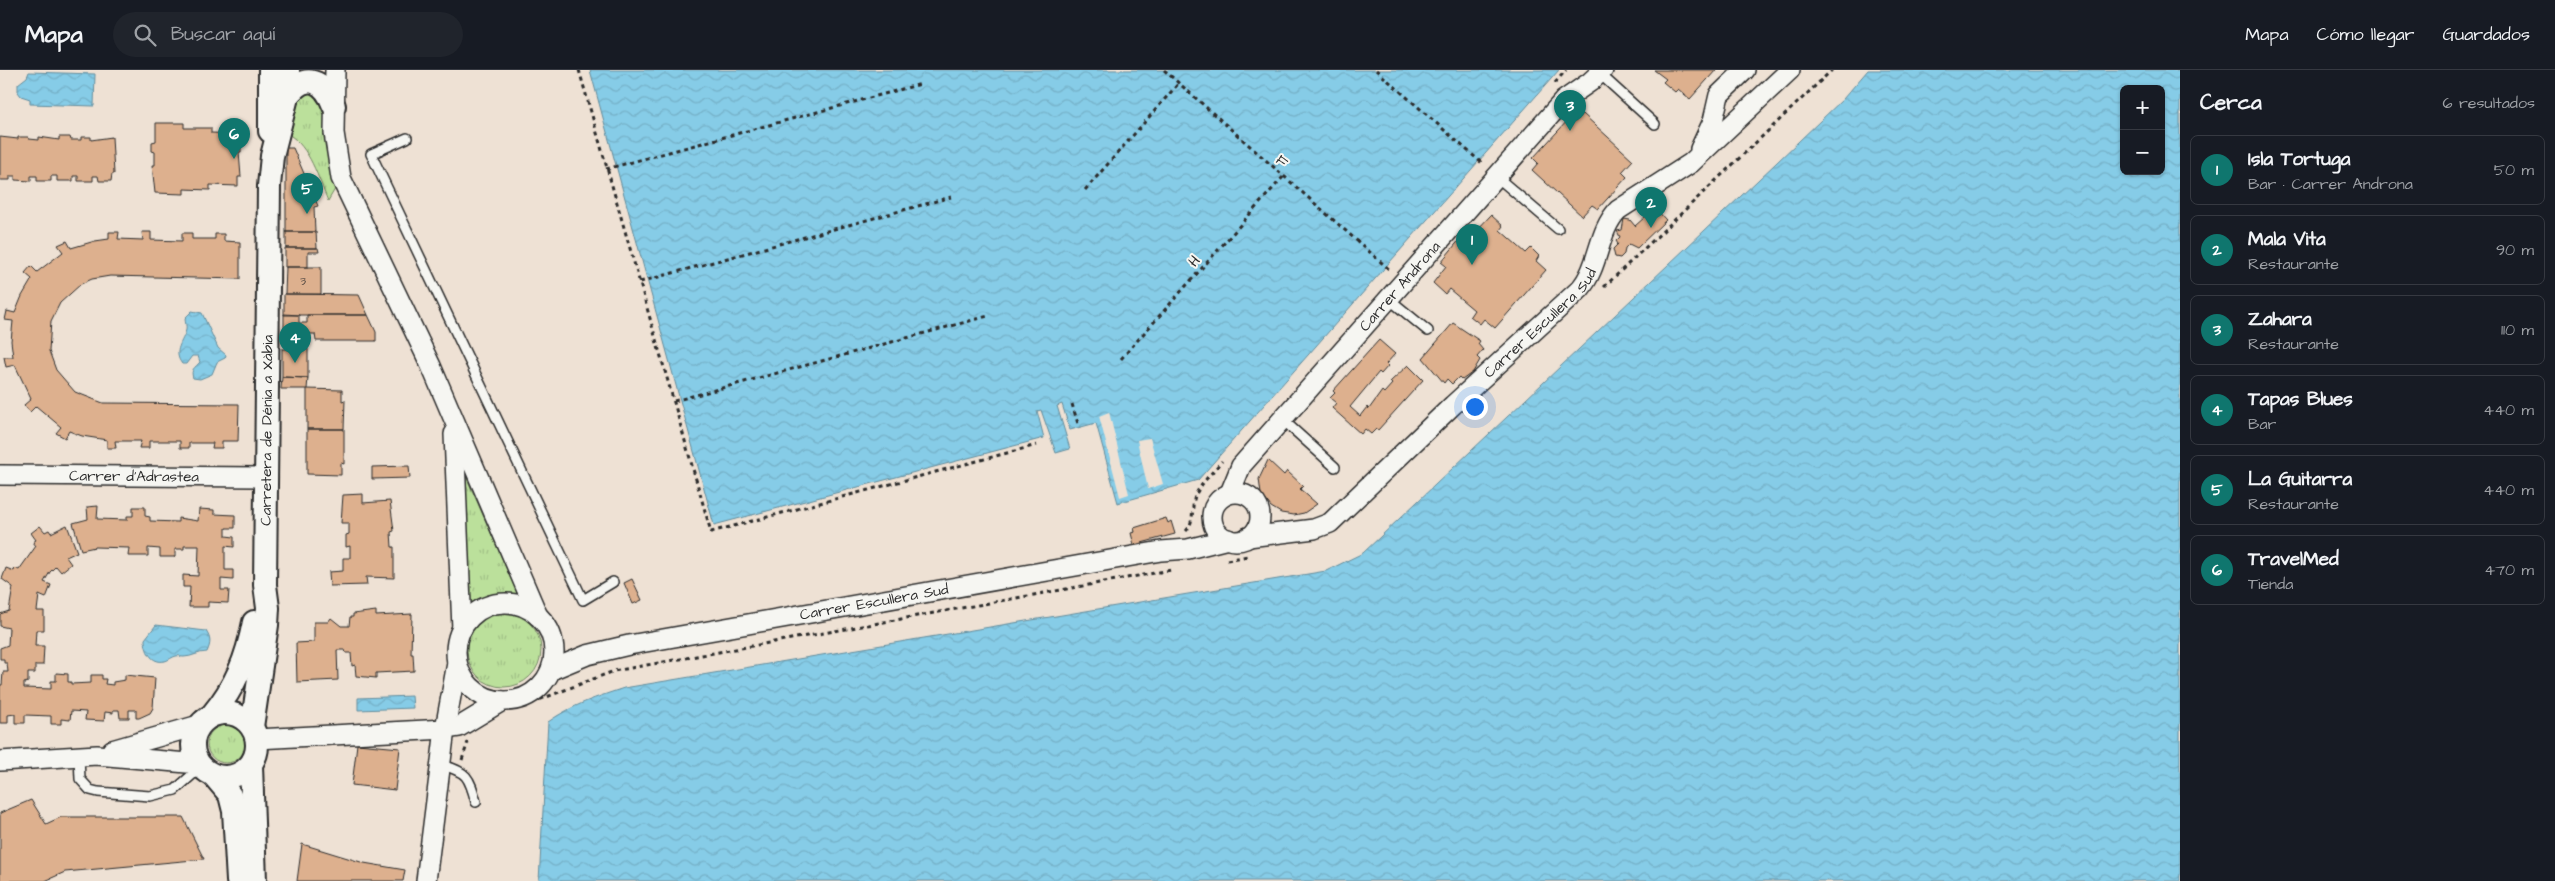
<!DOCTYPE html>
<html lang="es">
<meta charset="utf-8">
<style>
:root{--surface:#171b24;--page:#20242c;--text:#f1f3f6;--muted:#9ea1a6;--line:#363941;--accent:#0f766e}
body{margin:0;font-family:"Architects Daughter",sans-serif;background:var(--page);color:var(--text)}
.controls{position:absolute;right:15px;top:15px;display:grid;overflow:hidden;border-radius:8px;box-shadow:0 1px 4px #0004}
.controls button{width:45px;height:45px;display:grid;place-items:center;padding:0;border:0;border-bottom:1px solid var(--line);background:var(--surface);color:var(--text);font:25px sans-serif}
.you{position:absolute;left:1474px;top:336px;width:18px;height:18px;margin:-12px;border:4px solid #fff;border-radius:50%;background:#1a73e8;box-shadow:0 0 0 8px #1a73e833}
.badge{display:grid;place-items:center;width:32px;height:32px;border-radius:50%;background:var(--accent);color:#fff;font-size:16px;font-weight:700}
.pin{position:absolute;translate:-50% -41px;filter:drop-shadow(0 1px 2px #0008)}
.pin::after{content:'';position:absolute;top:26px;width:18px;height:15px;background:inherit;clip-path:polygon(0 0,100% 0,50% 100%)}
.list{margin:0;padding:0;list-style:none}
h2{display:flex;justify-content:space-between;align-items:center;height:65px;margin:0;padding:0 20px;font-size:21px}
h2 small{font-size:16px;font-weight:400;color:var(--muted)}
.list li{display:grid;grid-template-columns:32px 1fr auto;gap:15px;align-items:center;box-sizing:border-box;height:70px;margin:0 10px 10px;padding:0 10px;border:1px solid var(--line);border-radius:8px}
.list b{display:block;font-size:19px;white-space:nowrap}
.list p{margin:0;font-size:16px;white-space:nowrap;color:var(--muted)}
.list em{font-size:16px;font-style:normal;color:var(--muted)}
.icon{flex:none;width:28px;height:28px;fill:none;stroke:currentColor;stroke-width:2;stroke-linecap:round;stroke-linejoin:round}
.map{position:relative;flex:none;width:2180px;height:811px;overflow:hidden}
header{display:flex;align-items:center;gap:30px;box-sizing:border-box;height:70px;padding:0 25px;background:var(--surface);border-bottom:1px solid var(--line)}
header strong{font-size:24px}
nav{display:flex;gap:28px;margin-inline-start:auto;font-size:18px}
.search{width:350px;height:45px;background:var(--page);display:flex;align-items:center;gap:12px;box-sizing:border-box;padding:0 18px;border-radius:28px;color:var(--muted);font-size:19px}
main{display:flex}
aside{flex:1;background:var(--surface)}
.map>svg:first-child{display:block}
.grass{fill:url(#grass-tufts);stroke:#738663}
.water{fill:url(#water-waves);stroke:#628c9c;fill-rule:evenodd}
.pier{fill:#eee1d4}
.building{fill:#ddb08e;stroke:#2b2b2b}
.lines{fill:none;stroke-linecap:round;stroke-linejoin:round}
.service-casing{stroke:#2b2b2b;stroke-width:12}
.minor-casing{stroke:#2b2b2b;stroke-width:22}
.tertiary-casing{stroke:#2b2b2b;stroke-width:26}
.path{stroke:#2b2b2b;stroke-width:3;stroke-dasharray:4 4;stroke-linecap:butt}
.service{stroke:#f6f6f2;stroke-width:9}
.minor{stroke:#f6f6f2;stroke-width:19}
.tertiary{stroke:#f6f6f2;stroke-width:22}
.labels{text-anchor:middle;stroke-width:4;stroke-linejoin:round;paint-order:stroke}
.number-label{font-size:12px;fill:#584c44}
.street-label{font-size:15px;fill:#2b2b2b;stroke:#f6f6f2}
</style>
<header>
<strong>Mapa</strong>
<div class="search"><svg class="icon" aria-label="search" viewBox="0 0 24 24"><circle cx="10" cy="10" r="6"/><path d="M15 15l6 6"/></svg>Buscar aquí</div>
<nav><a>Mapa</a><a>Cómo llegar</a><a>Guardados</a></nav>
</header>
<main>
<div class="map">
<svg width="2180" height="811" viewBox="0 0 2180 811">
<defs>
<pattern id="grass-tufts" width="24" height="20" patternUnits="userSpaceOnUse" patternTransform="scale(1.25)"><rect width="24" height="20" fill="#bbe09b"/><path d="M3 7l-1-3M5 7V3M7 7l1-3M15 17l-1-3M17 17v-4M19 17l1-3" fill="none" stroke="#a1c086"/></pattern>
<pattern id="water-waves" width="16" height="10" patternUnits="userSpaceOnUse" patternTransform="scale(1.25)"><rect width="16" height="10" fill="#86cce7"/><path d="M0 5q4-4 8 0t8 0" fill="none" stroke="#74afc6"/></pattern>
</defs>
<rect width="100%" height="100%" fill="#eee1d4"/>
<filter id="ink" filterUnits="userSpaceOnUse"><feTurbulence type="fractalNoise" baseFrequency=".02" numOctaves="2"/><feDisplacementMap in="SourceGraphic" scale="10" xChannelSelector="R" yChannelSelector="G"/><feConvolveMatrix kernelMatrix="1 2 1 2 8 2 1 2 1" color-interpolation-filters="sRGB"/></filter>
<g filter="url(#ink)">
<path class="grass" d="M305,16L324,27L326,75L335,119L328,131C318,108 310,77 288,64L296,21Z
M465,404L518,525L495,524L469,536Z
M467 580a37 37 0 1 1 74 0a37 37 0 1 1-74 0Z
M207 674a19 19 0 1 1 38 0a19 19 0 1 1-38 0Z"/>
<path class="water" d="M590,0H1559L1198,410L1118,433L1096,353L1070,360L1062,334L1057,336L1070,379L1056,383L1041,340L1037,341L1044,368L714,455Z
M1868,0H2180V811H539L548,652C572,635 597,627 624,618L1326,501L1363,483L1776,93L1843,29ZM2124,19H2161V101H2124Z
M29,2L95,4L94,36L30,34V29L21,26L18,22V14L27,7Z
M192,241L202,243L218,278L226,285L225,288L217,292L212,304L200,309L193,308C190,299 195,298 200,292L198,286H192L186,294H182C172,281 183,272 186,260C187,257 185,252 185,248Z
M156,555L206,561C211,569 211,573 207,582C198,582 192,587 184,587C177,587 183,585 176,586C172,587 169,590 165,591C151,594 145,580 145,569Z
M412,626L413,638L358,640V628Z"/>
<path class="pier" d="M1109,342L1129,424L1120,427L1099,346Z
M1150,368L1163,414L1148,419L1137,370Z"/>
<path class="building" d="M1654,0H1716L1690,29L1678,19L1675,22L1663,12L1666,9Z
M1583,44L1633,90L1622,102L1627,107L1598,139L1592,135L1582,146L1532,100L1538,93L1533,88L1570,48L1575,52Z
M156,53H184V58H211V63L238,64V71H241V82H239L241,107H238V116L210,115V120L184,119V124L155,123L152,95H155V82L152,81V72L156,71Z
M0,67L18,69V67H28L29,69L39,70V67L59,70V67H70L71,70H81V67H91V70L112,67L114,104H112L111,111H99L98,106H93V111H78V106H73V111H57V106H51V111H37V106H31V111L15,110V106H10V110H0Z
M286,78H293L318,136L314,137L315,162H286Z
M1655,138L1666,150L1637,178L1629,174L1625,178L1624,184L1620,188L1615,187L1613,179L1618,174L1616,171L1620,167L1617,161L1622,160L1624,149L1630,150L1635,156Z
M1491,145L1503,156L1500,160L1526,183L1531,178L1539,186L1536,191L1546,200L1495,258L1484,249L1480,254L1470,246L1474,240L1449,219L1445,224L1433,213L1446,196L1441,192L1471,156L1476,161Z
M109,162H119L118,169L143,170L142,162H151V170L182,171V163H192V169H215V164H224V171L240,172V209L110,206L92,209L81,214L60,233L51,251L49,281L56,300L75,322L103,333L239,334L238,371H222V378H212L213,373H189V378H180V371H149V378H139L141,371H115L116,378H107V370L82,366L69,361L65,368L56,363L61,357L36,336L30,342L24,335L31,329L15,295L6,297L4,287H13L11,271L13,251L5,250L7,241L15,243L22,226L32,209L25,203L31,196L37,202L63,182L58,175L67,171L71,178L95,171L109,169Z
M286,162H316L317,178H286Z
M285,178H318L319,182H308V197H285Z
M286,197H321V224H285Z
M284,224L359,225L368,245H284Z
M284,244L299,245V253H307V245H368L376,262V271H316L315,264H284Z
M1453,253L1480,271L1478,274L1483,280L1477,287L1480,290L1473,302L1462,310L1459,307L1452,314L1447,309L1444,313L1423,288Z
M1379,270L1395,284L1386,294L1388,296L1381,304L1379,302L1350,337L1360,346L1367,337L1369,339L1382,321L1384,323L1392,314L1390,312L1408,295L1423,310L1378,360L1376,359L1371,364L1365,359L1361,364L1332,338L1336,333L1330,328L1335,323L1333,321Z
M282,279H308V308L282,307Z
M282,307L308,308L307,319H281Z
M307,319L342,320V331L345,330L344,359H307Z
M307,359H344V394L341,393V405L307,404Z
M1268,390L1284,405L1287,401L1303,416L1300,419L1317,434L1304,443L1294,445L1281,443L1271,437L1261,424L1259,409Z
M409,396L410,408L372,409V397Z
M363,424V433L390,431L394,461L391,462L392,477H394V508L366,507L367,515L330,516L329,502L343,501V488H350V476L346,477V465L349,464V453H341L343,425Z
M98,436L97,449L127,450V446H133V437H145V446L150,447V451L178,452V448L198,451L199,439L214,440V444L235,445V458H226V466L234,467V477L225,476V500H233V510L221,509V520H229L228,533L208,532V537H189L190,517H183V505L198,506L199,476H184V479H175V487H160V479L148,478V486H128L129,478L95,477L81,480L73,453L88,449L87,437Z
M1166,448L1168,453L1171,451L1175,464L1134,475L1131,463L1135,462L1134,458Z
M67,455L77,482L66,487L71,494L61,502L56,496L50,502L44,512L51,515L46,528L39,525L37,541H44V560H36L35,576H44L43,595H35V603H28V612L24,613V618L51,619V611H56V603L68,604V612H71V614L91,613V605H102V609H106L105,614L113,615V612L125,610V605L155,608L153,638L150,643L139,648H136V640H129V648H120L119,640H113V643L105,642L104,651L85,650L86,642L71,641L70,650L61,649V654H51V646L25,645V653H15V644L8,645V653H0V615H2L3,602H8L7,593H4V589H0V578L8,575L9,558L0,556V544L9,541L13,517L2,509L6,498L14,501L15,498L19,500L36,476L33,472L36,470L31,463L40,456L45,462L49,460L51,463Z
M632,509L642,530L633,534L624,513Z
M376,541V546L412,544L411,584H413L414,601L376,603V608L356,606L355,595L352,596L351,583H346L345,580H337L338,610L297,612L296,573L314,572V552H328L331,548L341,556H349L350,547H353V544Z
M357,674L400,678L395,720L352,715Z
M31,730L46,754L61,747H183L204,789L65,802L45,811H0V743Z
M302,774L364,793L405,800L403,811H297Z"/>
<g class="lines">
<defs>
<path id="service" d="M1600,4L1655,54
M407,68L371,84L583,530L613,512
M1497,107L1558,159
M1389,229L1428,261
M1283,350L1335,397
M79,686L80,709L90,720L98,722L150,726L175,720L201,697
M442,695C467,702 469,706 476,732"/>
<g id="minor">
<path d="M335,0L334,63L341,108L431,296L538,546"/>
<path d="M1700,79L1713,51L1719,25L1745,0"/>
<path d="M454,364L462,559"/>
<path id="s1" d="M0,405L267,407"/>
<path id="s2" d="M1230,423L1241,396L1564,30L1590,12L1603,0"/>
<circle cx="1236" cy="447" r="24"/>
<path id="s3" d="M1248,467L1314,459L1330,453L1453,335L1580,219C1600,196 1597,162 1618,140L1691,93L1790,0"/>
<circle cx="505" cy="582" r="49"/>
<path id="s4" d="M551,600L587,585L629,575L1161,481L1188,479L1228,469"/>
<path d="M257,669L445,659L459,657L502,631"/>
<path d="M112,680L199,655"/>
<path d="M0,691L97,685L198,694"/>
<path d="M426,811L445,659L457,593"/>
</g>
<g id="tertiary">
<path d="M287,27C305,1 324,10 334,36"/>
<path d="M270,61V0"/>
<circle cx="225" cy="675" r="32"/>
<path d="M212,645C236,616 247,588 254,552"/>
<path id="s5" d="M252,657L267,555L268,538L265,515L269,116L272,86L287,27L288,0"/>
<path d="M251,695L255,811"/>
<path d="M214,706L230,725L234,741L238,811"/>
</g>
</defs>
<use href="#service" class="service-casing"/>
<use href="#minor" class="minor-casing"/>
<use href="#tertiary" class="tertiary-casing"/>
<path class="path" d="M579,0L711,462L1037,375
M1164,0L1390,200
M1376,0L1484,95
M1555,13L1566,0
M606,99L921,14
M1085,120L1179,13
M640,212L951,127
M1604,217L1832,0
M1121,289L1283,107
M674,331L988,246
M1072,334L1079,357
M1186,461C1195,452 1191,437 1195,426C1201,413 1213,402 1222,391
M1227,490L1248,486
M518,638L614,601L1171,500
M462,690L468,672"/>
<use href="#service" class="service"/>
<use href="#minor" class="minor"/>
<use href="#tertiary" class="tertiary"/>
</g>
</g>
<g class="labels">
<g class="number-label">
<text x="303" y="215">3</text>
</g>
<g class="street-label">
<text transform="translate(1282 91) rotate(42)" y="5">F</text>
<text transform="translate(1194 191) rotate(-48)" y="5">H</text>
<text dy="5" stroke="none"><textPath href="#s2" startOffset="269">Carrer Androna</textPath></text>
<text dy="5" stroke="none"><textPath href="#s3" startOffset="374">Carrer Escullera Sud</textPath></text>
<text dy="5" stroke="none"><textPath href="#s5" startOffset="298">Carretera de Dénia a Xàbia</textPath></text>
<text dy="5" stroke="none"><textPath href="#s1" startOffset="134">Carrer d'Adrastea</textPath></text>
<text dy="5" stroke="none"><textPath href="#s4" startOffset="331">Carrer Escullera Sud</textPath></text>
</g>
</g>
</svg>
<div class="controls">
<button>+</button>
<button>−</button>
</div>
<div class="you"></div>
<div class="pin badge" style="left:1472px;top:195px">1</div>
<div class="pin badge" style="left:1651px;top:158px">2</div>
<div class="pin badge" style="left:1570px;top:61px">3</div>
<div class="pin badge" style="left:295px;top:293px">4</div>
<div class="pin badge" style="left:307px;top:144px">5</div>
<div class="pin badge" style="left:234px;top:89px">6</div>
</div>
<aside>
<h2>Cerca<small>6 resultados</small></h2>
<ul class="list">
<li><span class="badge">1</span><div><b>Isla Tortuga</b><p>Bar · Carrer Androna</p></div><em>50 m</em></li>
<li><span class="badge">2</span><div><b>Mala Vita</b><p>Restaurante</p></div><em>90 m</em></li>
<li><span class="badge">3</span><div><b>Zahara</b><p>Restaurante</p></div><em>110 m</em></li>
<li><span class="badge">4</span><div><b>Tapas Blues</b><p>Bar</p></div><em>440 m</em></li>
<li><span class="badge">5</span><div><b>La Guitarra</b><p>Restaurante</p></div><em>440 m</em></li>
<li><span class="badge">6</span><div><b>TravelMed</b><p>Tienda</p></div><em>470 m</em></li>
</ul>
</aside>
</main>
